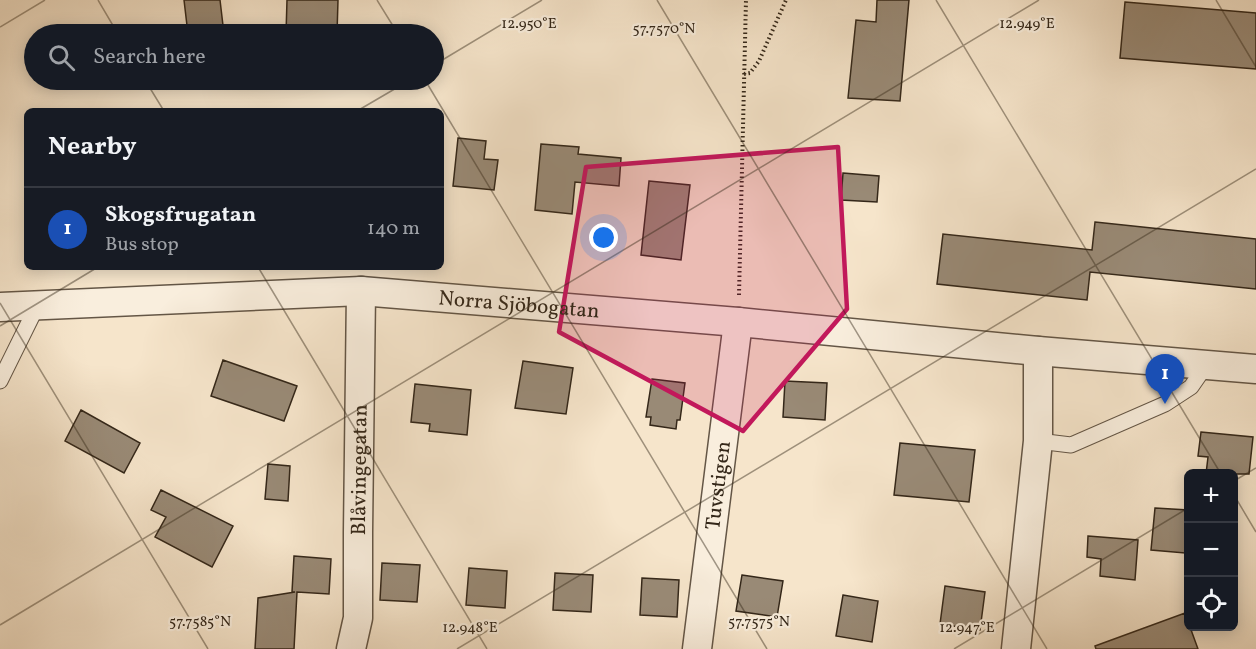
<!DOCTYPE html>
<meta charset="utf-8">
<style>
:root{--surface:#171b24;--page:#20242c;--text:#f1f3f6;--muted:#9ea1a6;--line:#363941;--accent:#ea580c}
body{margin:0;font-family:Vollkorn,serif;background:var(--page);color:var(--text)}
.controls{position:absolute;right:18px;bottom:18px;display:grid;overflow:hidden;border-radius:9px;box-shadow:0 3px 15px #0003}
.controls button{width:54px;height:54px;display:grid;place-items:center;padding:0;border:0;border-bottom:2px solid var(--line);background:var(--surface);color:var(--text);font:30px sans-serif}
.you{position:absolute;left:604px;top:238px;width:21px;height:21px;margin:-15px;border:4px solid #fff;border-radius:50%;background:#1a73e8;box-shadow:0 0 0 9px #1a73e833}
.badge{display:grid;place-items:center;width:39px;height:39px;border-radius:50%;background:var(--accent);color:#fff;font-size:20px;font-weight:700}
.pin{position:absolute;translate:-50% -50px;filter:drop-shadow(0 2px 3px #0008)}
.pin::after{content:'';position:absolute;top:32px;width:21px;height:18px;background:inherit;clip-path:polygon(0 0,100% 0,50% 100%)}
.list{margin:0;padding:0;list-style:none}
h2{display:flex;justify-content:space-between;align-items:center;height:78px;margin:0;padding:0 24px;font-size:26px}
h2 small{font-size:20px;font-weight:400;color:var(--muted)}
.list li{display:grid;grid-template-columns:39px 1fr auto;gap:18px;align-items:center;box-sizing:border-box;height:84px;padding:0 24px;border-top:2px solid var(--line)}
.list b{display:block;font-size:22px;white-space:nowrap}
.list p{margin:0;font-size:20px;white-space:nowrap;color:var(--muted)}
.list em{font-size:20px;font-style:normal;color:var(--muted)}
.icon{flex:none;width:33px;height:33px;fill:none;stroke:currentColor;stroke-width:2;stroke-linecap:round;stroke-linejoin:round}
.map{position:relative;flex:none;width:1256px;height:649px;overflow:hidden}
.search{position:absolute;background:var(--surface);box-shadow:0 3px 15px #0003;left:24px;top:24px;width:420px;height:66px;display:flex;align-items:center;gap:15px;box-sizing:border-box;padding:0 21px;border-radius:33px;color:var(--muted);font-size:22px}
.panel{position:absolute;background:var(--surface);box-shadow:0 3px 15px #0003;left:24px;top:108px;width:420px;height:162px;border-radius:9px}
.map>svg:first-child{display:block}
.building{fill:#998a76;stroke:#342719;stroke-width:1.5}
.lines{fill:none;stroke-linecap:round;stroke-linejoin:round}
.lane-casing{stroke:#645646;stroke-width:17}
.street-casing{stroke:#645646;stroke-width:31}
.path{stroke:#342719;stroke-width:4;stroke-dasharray:1.5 3;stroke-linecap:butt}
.lane{stroke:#f9eedd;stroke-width:15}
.street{stroke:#f9eedd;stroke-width:28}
.marked{fill:#c2185b;fill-opacity:0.2;stroke:#c2185b;stroke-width:4.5;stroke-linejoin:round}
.ticks{fill:none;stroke:#342719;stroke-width:1.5;stroke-opacity:0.45}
.labels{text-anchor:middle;stroke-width:4.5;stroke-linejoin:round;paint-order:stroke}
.street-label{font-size:21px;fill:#342719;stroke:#f9eedd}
.ticks-label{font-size:15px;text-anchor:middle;fill:#342719;stroke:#f9eedd;stroke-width:4.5;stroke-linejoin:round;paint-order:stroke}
</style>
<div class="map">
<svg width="1256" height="649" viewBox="0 0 1256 649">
<rect width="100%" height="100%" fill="#f6e5cb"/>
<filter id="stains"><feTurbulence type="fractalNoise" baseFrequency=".00333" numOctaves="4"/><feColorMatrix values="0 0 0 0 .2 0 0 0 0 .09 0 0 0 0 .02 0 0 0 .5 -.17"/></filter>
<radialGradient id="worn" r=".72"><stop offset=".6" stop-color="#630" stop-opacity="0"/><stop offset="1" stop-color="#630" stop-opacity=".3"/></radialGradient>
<path class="building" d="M184,0H220L224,34H188Z
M287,0H338L337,34H286Z
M877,0H909L900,101L848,98L856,20L876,22Z
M1125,2L1256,13V69L1120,58Z
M458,138L486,141L484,159L498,160L494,190L453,186Z
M541,144L579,147L578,154L621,158L619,186L575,182L572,214L535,210Z
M843,173L879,176L877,202L841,200Z
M649,181L690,185L681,260L641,255Z
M1095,222L1256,239V289L1090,272L1087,300L937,284L943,234L1092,250Z
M223,360L297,386L284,421L211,396Z
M523,361L573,368L566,414L515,408Z
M652,379L685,383L680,420H677L676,429L650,425L651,417H646Z
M785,381L827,383L825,420L783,417Z
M415,384L471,390L467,435L429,431L430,424L411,422Z
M81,410L140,443L124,473L65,441Z
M1201,432L1253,437L1249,474H1206L1208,457L1198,456Z
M900,443L975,450L969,502L894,495Z
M268,464L290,466L288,501L265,499Z
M161,490L233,526L212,567L155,537L166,517L151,510Z
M1155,508L1188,510V550H1185V553L1151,550Z
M1088,536L1138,540L1135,580L1100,576L1101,559L1087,557Z
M294,556L331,559L329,594L297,592L294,649H255L258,598L295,592H292Z
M382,563L420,565L417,602L380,600Z
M469,568L507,571L505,608L466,605Z
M555,573L593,575L591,612L553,610Z
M742,575L783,581L777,617L736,611Z
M642,578L679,580L677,617L640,615Z
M945,586L985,592L980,630L940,624Z
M843,595L878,601L872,642L836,636Z
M1185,613L1188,627H1190L1198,649H1096L1095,646Z"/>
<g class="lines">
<defs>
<path id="lane" d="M0,381L37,306
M1038,441L1071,445L1165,404L1191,387L1207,364"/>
<g id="street">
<path id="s1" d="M0,307L361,291L738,322L1038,351L1256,369"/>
<path id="s2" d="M351,649L358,618V532L361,291"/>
<path id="s3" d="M697,649L738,322"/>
<path d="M1016,649L1038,441V351"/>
</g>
</defs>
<use href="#lane" class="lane-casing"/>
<use href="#street" class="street-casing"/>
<path class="path" d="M744,74L750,73L759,61L786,0
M739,295L746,0"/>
<use href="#lane" class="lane"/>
<use href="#street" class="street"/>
</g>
<path class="marked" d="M838,147L847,309L743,431L559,332L586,167Z"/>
<path class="ticks" d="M98,0L118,34M377,0L398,34M657,0L1047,649M936,0L1221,474M1216,0L1256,67M0,27L45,0M434,65L542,0M145,80L164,111M425,80L767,649M357,111L410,80M258,267L487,649M0,303L208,649M0,326L98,267M1234,481L1256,468M1234,495L1256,532M0,625L1039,0M457,649L1256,169M954,649L1188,508"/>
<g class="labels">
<g class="street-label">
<text dy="7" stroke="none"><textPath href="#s1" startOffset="520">Norra Sjöbogatan</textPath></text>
<text dy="7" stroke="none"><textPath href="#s2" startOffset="180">Blåvingegatan</textPath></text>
<text dy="7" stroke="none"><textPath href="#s3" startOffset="165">Tuvstigen</textPath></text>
</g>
</g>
<g class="ticks-label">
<text x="529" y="28">12.950°E</text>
<text x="1027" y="28">12.949°E</text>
<text x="664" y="33">57.7570°N</text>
<text x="200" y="626">57.7585°N</text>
<text x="759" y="626">57.7575°N</text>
<text x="470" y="632">12.948°E</text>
<text x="967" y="632">12.947°E</text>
</g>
<rect width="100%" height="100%" filter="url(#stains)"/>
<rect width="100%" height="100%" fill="url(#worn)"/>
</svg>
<div class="controls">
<button>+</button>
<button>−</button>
<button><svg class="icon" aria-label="locate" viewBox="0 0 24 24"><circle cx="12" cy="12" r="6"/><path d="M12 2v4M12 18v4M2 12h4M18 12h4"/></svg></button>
</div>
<div class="you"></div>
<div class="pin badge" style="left:1165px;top:404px;background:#1a4fb4">1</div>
<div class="search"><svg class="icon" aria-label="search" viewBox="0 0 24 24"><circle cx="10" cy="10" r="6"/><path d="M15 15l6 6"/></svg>Search here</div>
<section class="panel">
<h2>Nearby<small></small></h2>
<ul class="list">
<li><span class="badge" style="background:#1a4fb4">1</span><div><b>Skogsfrugatan</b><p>Bus stop</p></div><em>140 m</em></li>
</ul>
</section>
</div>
